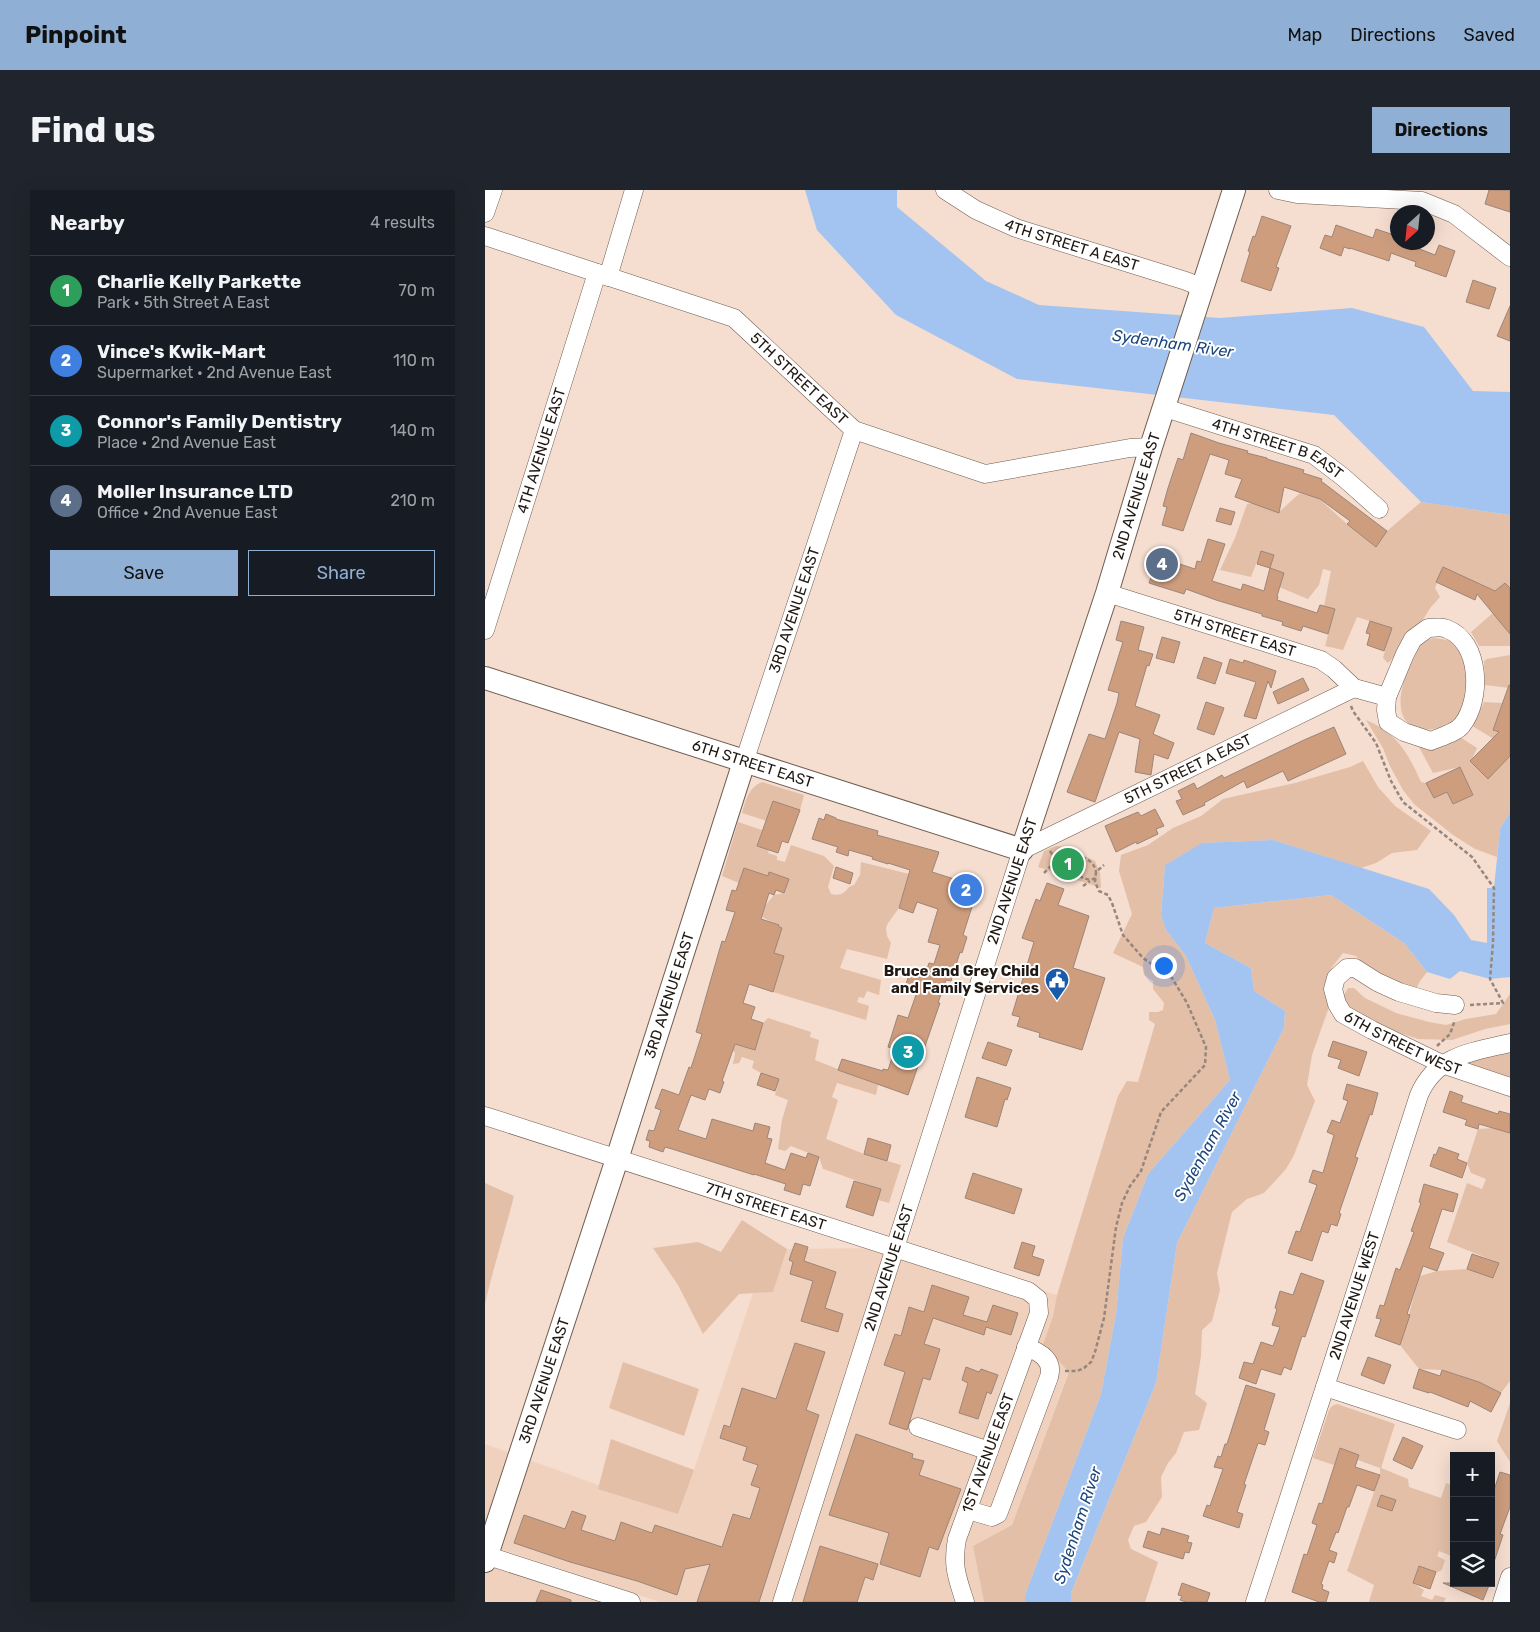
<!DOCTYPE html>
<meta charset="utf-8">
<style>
:root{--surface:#171b24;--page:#20242c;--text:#f1f3f6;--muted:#9ea1a6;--line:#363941;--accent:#8fafd4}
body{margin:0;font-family:Rubik,sans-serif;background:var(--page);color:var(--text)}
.controls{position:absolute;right:15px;bottom:15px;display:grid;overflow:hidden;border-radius:0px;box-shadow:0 5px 20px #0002}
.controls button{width:45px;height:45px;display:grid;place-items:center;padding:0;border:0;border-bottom:1px solid var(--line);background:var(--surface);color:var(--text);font:25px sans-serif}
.compass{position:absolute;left:905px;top:15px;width:45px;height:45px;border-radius:50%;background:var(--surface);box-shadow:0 5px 20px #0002;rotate:207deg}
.you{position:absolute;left:678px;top:775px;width:18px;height:18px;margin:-12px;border:4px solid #fff;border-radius:50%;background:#1a73e8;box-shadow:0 0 0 8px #1a73e833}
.badge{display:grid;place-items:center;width:32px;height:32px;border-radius:50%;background:var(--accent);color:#fff;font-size:16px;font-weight:700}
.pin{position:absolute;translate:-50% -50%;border:2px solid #fff;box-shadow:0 1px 5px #0006}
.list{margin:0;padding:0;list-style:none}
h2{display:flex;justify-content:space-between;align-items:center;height:65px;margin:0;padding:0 20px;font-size:21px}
h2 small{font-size:16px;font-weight:400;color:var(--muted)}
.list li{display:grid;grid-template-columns:32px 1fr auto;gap:15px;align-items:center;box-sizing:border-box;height:70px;padding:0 20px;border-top:1px solid var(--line)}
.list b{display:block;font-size:19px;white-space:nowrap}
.list p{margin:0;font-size:16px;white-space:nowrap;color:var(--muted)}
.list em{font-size:16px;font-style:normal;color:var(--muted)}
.actions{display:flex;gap:10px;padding:15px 20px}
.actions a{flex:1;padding:11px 0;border:1px solid var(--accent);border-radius:0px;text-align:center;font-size:18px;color:var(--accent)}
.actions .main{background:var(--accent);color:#111}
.icon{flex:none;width:28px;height:28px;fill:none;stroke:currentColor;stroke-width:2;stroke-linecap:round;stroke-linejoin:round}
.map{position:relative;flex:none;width:1025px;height:1412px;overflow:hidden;border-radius:0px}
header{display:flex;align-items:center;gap:30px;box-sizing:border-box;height:70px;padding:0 25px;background:var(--accent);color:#111}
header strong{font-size:24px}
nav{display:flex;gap:28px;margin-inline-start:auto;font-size:18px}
.intro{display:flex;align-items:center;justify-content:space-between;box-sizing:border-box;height:120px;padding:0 30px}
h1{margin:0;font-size:35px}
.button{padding:12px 22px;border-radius:0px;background:var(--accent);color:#111;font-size:18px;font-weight:700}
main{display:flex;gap:30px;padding:0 30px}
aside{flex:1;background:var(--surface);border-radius:0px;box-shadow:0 5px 20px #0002}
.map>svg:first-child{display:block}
.built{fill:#efd1be}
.green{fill:#e3bfa8}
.water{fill:#a3c4f1}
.building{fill:#cd9d7e;stroke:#9b8679}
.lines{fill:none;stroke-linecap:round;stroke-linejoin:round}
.minor-casing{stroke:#6f5c4f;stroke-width:19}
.major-casing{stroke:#6f5c4f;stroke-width:24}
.path{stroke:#97867b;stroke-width:2.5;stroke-dasharray:4 2.5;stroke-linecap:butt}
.minor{stroke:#fff;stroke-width:18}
.major{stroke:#fff;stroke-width:22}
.labels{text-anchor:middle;stroke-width:4;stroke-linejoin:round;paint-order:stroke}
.street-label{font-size:15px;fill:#201812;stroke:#fff}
.poi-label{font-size:15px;font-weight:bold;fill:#201812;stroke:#fff;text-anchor:end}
.water-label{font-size:16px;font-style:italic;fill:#1c467c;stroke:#fff}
</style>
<header>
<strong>Pinpoint</strong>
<nav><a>Map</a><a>Directions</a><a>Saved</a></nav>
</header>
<div class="intro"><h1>Find us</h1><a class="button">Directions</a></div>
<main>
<aside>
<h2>Nearby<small>4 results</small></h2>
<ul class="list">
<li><span class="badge" style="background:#2e9e5b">1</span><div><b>Charlie Kelly Parkette</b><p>Park · 5th Street A East</p></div><em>70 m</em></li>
<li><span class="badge" style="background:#3f7fe0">2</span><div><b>Vince's Kwik-Mart</b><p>Supermarket · 2nd Avenue East</p></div><em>110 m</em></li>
<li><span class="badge" style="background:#0f9aa8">3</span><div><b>Connor's Family Dentistry</b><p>Place · 2nd Avenue East</p></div><em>140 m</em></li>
<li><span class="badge" style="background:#5c6f8a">4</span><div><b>Moller Insurance LTD</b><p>Office · 2nd Avenue East</p></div><em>210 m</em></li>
</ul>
<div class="actions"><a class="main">Save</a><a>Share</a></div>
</aside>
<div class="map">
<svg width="1025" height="1412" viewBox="0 0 1025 1412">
<rect width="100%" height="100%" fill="#f5ddcf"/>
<path class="built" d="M409,1058L572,1105L568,1126L558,1154L584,1181L527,1335L488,1356L499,1412H175L0,1354V1254L193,1324L209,1280L268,1103L288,1102L302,1059Z
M0,1375L59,1394L117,1412H0Z"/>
<path class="green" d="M815,303L832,307L862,334L890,356L902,341L936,312L1025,325V398L1020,393L1010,401L958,378L950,398L955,407L946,417L937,431L920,450L912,464L903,473L898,468L906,438L872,427L858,460L840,456L850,419L839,416L846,381L838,379L834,395L823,409L794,397L785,378L789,365L776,361L766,387L735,380L750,348L762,314L768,313L794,322Z
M1008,423L1025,441V456H994L986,442Z
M949,448C955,449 963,449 968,453C982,462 986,496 981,511C978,519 974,526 971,533C914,555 904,517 927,472C930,467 933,456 938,452C941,450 946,449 949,448Z
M1025,465V498L1000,495L999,471L1002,469Z
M999,512L1017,513L1008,540L1025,546L1014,552L987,536Z
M881,530C912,543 923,563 936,592L941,593L949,608L962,602L968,614L988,605L975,577L948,583L934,557L959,555L975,547L992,558L986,571L1003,588L1025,566V622L1015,639L1012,667L990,659L968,645L929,614L918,600L905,576L898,558Z
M878,571L893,597L910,616L946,641L932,660L907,663L891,673L876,678L788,650L718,653L680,675L676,724L681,740L701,766L730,830L745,890L663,984L638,1048L631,1124L616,1204L540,1405V1412H499L488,1356L527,1335L584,1182L558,1154L568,1126L572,1105L633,906L642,891L653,892L670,834L664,830V822H673L678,820L679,813L668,799V791L659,785L658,777L628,763L647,724L634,681L636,665L663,655L688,638L716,626L738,609L810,593L865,577Z
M277,592L319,605L315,620L282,631L257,623C261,610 263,598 277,592Z
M253,632L277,640L272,656L284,660L283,663L292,666V670L300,672L306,655L339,666L349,676L343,697L346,704C355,706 359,704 364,697L369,695L375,685L376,672L424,684L414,718L403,733L401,738L402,746L406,753L402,769L362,759L355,778L396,790L394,805L382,801L379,808L374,807L372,812L384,816L381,830L288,802L295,778L285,762L297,738L277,727L280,716L289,705L299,703L304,689L284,682L283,686L260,678L254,693L237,686Z
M571,656L581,657L610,671L615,683L616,698L553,677L559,661Z
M846,705L919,753L942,782L935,791L930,801L917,797L879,775L871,766L858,763L847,777L842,793L844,817L827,865L822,895L830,911L809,965L801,979L779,1003L762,1009L747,1022L732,1083L735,1100L727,1131L717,1140L716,1166L710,1204L722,1213L714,1240L699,1242L691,1263L683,1273L676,1287L677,1307L661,1332L649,1336L643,1350L646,1359L673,1372L660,1412H586V1403L671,1193L692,1053L799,838L800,821L769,801L766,778L720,753L729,718Z
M863,798H869L880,808L911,823L944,832L961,835L981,829L1011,824L1025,804V834L1000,839L967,850L933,849L897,837L866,823L858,807Z
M283,828L326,842L325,847L334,850L330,870L393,895L391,905L352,893L347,907L353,910L341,949L379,964L416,975L404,1013L393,1010L396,999C376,993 358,985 338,979L334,967L306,956L300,961L293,959L297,930L303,910L290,905L294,889L276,883L267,878L269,871L257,867L254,873L248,874L250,863L247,859L249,854L270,860L278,833Z
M1025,860V889L981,875V873Z
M1009,938L1025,943V1191L1016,1203L992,1191L957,1180L934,1179L915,1155C923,1132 927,1109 935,1086L952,1081L982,1079L1009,1088L1014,1073L962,1052L982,993L997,999L1001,989L986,983L982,973L993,939Z
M0,993L29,1006C20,1042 8,1078 0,1114Z
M257,1030L302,1059L288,1102L254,1104L218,1144L193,1095L168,1058L213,1052L236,1062Z
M138,1172L214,1199L199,1246L124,1218Z
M1025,1213V1272L1012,1251Z
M852,1214L910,1234L896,1278L923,1289L924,1297L956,1308L961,1293L969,1296V1367L954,1361L952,1366L960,1370L957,1380L928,1393L939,1400L936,1406L947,1410L950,1405L961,1408L959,1412H884L889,1395L862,1381L895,1285V1278L873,1270L874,1265L856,1259L849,1275L828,1268L844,1220L847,1216Z
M126,1249L209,1280L193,1324L113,1299Z"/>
<path class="water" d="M320,0H412V17L501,91L554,115L735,128L867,118L939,137L988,201L1025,202V325L936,312L849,225L532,189L411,125L332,40Z
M1025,622V787L1005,789L975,781L965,789L942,782L919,753L846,705L729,718L720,753L766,778L769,801L800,821L799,838L692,1053L671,1193L586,1403V1412H540V1405L616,1204L631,1124L638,1048L663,984L745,890L730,830L701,766L681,740L676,725L680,675L717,653L788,650L944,699L969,725L986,750L1002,753V698H1009L1015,639Z"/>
<path class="building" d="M1004,0H1025V22L1000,14Z
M777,26L806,36L791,77L794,78L786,101L756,91L765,62L763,61L768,46L770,47Z
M851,35L888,48L891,39L912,46V52H917L950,65L954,55L970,61L961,87L930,76L931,72L906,63L904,71L865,58V59L859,57L856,66L835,58L840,45L847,47Z
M988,90L1011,98L1004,119L981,112Z
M1025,116V151L1012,146Z
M706,243L734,253L763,261L762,263L782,268V269L819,280L818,283L837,289L836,291L902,341L891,357L862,334L865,331L835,309L799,297L794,323L750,307L757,289L740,284L744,270L725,264L698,341L677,335L682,317L678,316L683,298L693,268L698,270Z
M735,318L750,322L746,335L731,331Z
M723,349L740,354L727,391L756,400L758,394L779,401L785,378L799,383L792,406L793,407L792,410L832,423L835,415L850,419L843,444L818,436L816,441L797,435L798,432L777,426V424L731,410L701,399L699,404L664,393L673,367L710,379L712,371L716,372Z
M776,361L789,365L785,378L772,374Z
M958,377L1010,401L1020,393L1025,398V444L992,404L990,410L951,392Z
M636,431L659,437L653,460L668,464L664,476L662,475L650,516L675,525L668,544L689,553L683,569L669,564L666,585L650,582L655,549L634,542L610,612L582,602L604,544L620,549L632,513L634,503L623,500L638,452L631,450Z
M885,431L907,438L899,461L882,455L885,444L881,443Z
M677,447L695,452L689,473L671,468Z
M719,467L737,473L730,494L712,488Z
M745,469L758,473L759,470L791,481L786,498L783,491L771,529L759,526L771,492L741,483Z
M818,488L824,500L793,514L788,502Z
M1024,495H1025V566L1003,589L985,571L1014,542L1008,540Z
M721,512L739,518L729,545L712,539Z
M849,537L861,564L803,591L798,581L762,598L759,591L719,613L720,615L698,625L691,611L697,609L693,601L709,593L712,599L737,585L739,588L819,550Z
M975,577L988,605L968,614L962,602L949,608L941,593Z
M288,611L315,620L303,653L297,651L293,663L272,656Z
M670,619L679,636L671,639L673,644L652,654L651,652L631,662L620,636L653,622L656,626Z
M341,624L351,628V629L393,641L392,645L454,662L447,682L488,695L492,701L478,745L482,747L477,763L475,762L466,791L461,790L453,813H455L423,905L353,880L357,869L398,881V879L403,880L410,859L403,857L413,825L423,828L432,802L420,797L425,782L439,787L444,773L449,774L455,755L443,752L453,719L432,712L428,723L414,718L425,680L403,673V674L387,669L388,667L364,660L363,666L351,662L353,657L327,649L334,628L339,630Z
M351,677L368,683L365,694L348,688Z
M259,678L283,686L284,682L304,689L299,703L291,700L289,705L284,703L276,729L294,735L293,736L297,738L289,763L299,766L288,802L264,794L258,813L270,817L266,829L278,833L270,860L250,854L237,891L239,892L235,903L224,899L220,910L206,905L193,940L221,949L227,929L268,941L270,933L285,937L282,948L287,949L280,973L300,980L306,963L321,968L323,963L334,967L325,996L318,994L315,1005L299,1000L301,994L269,984V985L187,959L180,957L178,962L164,957L165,951L161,950L164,940L169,941L176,920L170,918L177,899L194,905L204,877L206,878L217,844L211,842L222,803L237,751L240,752L250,722L241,720L247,700L251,701Z
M562,693L579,699L573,715L604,726L588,778L620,788L597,860L554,847L555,843L532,836L535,827L527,825L549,752L537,748L551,709L555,711Z
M848,851L882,862L874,886L853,878L856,870L843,866Z
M503,852L527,860L521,876L497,868Z
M276,883L294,889L290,901L272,895Z
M492,887L526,898L522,910L520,909L512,937L480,927Z
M862,894L893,903L887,925L885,924L870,967L873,968L854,1023L856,1024L852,1036L846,1034L843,1043L837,1041L827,1071L803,1063L811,1041L815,1042L832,995L824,992L828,980L838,983L849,945L842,942L847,930L855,933L863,911L858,909Z
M965,901L978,906L976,912L1013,924L1014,921L1025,924V943L994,934L993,939L980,935L982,930L958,922Z
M383,948L406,955L402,971L379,964Z
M954,957L974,964L972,969L982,973L977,988L945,976L949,964L951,965Z
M488,983L537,999L529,1024L480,1008Z
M369,991L396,999L388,1026L361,1017Z
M939,994L973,1004L968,1022L957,1019L944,1058L959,1063L952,1081L938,1076L922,1124L925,1125L915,1155L890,1146L896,1129L891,1128L895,1115L899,1116L911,1078L915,1080L929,1042L926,1041L936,1013L934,1012Z
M537,1052L550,1056L547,1066L559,1070L554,1086L529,1078Z
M310,1053L323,1057L319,1071L351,1082L340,1118L358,1124L353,1142L316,1131L328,1091L305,1084L308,1072L304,1070Z
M987,1064L1014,1073L1008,1088L982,1079Z
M816,1083L839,1091L820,1147L817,1146L806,1180L799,1177L796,1185L776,1179L771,1194L754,1188L759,1172L768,1174L776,1152L788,1156L795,1137L787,1135L792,1119L790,1118L795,1101L808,1105Z
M447,1095L484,1107L478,1125L502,1132L508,1115L533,1123L526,1145L501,1137L499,1145L448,1128L439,1154L455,1159L445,1190L438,1188L422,1240L404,1234L420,1182L399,1175L410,1144L416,1146L424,1117L439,1122Z
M310,1153L340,1162L321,1220L334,1225L274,1412H212L225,1374L200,1379L192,1405L152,1391L85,1372L29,1353L39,1325L80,1339L87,1321L101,1326L96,1340L130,1351L136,1332L167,1343L170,1335L237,1357L248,1324L265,1329L275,1298L266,1295L273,1275L258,1270L262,1257L235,1248L239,1235L245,1237L257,1198L291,1209Z
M883,1167L906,1175L899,1194L876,1185Z
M481,1177L494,1182L496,1179L513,1185L506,1204L502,1202L493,1229L474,1223L483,1193L477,1190Z
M934,1179L955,1186L957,1180L994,1192L1016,1203L1006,1222L985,1211L983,1217L945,1202L944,1203L928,1198Z
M761,1195L790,1204L779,1240L784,1242L780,1255L773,1253L759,1294L761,1295L752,1322L758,1324L754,1338L718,1326L722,1315L725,1316L738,1279L729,1277L733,1266L736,1267L740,1254H742Z
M371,1244L428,1264L427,1268L439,1271L434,1285L476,1299L453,1360L444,1357L435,1387L395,1374L404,1343L344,1325Z
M918,1247L938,1256L927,1279L908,1270Z
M855,1258L874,1265L870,1277L895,1285L889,1301L872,1295L864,1317H862L853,1343L851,1342L844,1360L852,1363L849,1373L844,1371L836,1394L838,1395L837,1399L844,1402L841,1412H834L807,1402L819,1364L822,1365L832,1335L827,1333L834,1313L837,1314Z
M1015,1282L1025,1285V1317L1015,1344L1018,1345L1008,1375H1006V1309Z
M896,1305L911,1310L907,1321L892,1316Z
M677,1338L704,1346L702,1352L707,1353L704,1363L700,1362L698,1369L658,1357L663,1341L675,1345Z
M335,1356L393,1374L388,1390L380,1387L372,1412H318Z
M934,1376L951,1382L945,1399L928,1393Z
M697,1393L725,1403L722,1412H701L695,1410L697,1406L693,1405Z
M958,1393H1005L998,1410Z
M56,1400L86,1410V1412H51Z"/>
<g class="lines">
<defs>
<g id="minor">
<path id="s1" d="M460,0L491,20L531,38L701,91L718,98"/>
<path d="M793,0L812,4L937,11L969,24L1025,67"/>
<path d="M0,23L8,0"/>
<path id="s2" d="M0,46L249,128L369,240L500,284L645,258L666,257"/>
<path d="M123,87L149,0"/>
<path id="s3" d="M680,218L829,265L858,287L894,319"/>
<path id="s4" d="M622,403L836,470L849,479L869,498L902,507"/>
<path d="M943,438C948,438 957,436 962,439C996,452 997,510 977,535C971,543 955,547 946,551L919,542L903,532L901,520L902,507L920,464L928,449Z"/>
<path id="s5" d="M0,440L112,83"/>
<path id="s6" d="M259,572L369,240"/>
<path id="s7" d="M970,815L951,813L914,802L892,792L870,778H862L851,788L848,799L852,814L858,824L887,840L957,874L1025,897"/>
<path id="s8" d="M0,926L543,1101L553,1109L554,1123L472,1349C467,1376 472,1387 480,1412"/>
<path d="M840,1197L972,1240"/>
<path d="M433,1237L504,1261"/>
<path d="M483,1320L507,1327L513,1324L564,1187C569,1170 555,1162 541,1157"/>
<path d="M0,1365L146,1412"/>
<path id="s9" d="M297,1412L537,660L869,498"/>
<path id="s10" d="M770,1412L840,1197L934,905C951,865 987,862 1025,853"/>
<path d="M1017,1412L1025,1387"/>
</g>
<g id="major">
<path id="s11" d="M0,488L537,660L622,403L666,257L749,0"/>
<path id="s12" d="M0,1371L132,969L259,572"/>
</g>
</defs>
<use href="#minor" class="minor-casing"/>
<use href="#major" class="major-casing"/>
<path class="path" d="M866,516L868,521L891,553L906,591L918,612L987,667L1009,698L1008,753L1005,789L1018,813L985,815
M565,661L571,671L573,688
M581,672C589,681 593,688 606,690L611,688
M572,674L595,667C603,668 610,674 611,682
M559,683L571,671
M598,696L605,691
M952,856L965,844L970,830
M580,1181H592L599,1178L606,1172L610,1162L619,1128L631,1037L637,1013L645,996L656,981L676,922L720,875L721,857L702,813L687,788L658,768L638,745L627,713L623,705L614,701L610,692L611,682L619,675"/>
<use href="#minor" class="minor"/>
<use href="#major" class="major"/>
</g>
<defs>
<symbol id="civic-pin" viewBox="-11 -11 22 30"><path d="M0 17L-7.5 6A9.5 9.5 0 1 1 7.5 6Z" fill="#185bab" stroke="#fff"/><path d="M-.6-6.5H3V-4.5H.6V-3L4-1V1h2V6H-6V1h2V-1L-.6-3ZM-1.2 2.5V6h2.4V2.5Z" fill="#fff"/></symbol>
</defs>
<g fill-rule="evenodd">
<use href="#civic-pin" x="558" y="776" width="28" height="38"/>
</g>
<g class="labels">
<g class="street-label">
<text dy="5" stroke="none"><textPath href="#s1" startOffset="139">4TH STREET A EAST</textPath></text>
<text dy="5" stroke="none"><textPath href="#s2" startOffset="351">5TH STREET EAST</textPath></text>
<text dy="5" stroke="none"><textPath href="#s3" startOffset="120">4TH STREET B EAST</textPath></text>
<text dy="5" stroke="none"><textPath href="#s5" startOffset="188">4TH AVENUE EAST</textPath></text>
<text dy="5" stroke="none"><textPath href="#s11" startOffset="936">2ND AVENUE EAST</textPath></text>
<text dy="5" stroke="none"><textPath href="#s6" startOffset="160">3RD AVENUE EAST</textPath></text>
<text dy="5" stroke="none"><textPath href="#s4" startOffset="134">5TH STREET EAST</textPath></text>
<text dy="5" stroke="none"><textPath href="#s11" startOffset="281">6TH STREET EAST</textPath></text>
<text dy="5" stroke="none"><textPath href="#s9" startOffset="974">5TH STREET A EAST</textPath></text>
<text transform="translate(527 691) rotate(-72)" y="5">2ND AVENUE EAST</text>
<text dy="5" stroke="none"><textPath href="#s12" startOffset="595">3RD AVENUE EAST</textPath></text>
<text dy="5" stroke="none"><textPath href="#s7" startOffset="236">6TH STREET WEST</textPath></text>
<text dy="5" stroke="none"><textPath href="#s8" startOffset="295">7TH STREET EAST</textPath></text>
<text dy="5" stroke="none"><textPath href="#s9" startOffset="351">2ND AVENUE EAST</textPath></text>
<text dy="5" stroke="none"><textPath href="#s10" startOffset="322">2ND AVENUE WEST</textPath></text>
<text dy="5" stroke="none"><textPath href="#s12" startOffset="190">3RD AVENUE EAST</textPath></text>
<text transform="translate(503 1263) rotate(-70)" y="5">1ST AVENUE EAST</text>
</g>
<g class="poi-label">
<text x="554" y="786">Bruce and Grey Child<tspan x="554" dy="17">and Family Services</tspan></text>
</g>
<g class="water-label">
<text transform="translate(688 153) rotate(8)" y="6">Sydenham River</text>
<text transform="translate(722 956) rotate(-61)" y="6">Sydenham River</text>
<text transform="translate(592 1335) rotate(-72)" y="6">Sydenham River</text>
</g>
</g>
</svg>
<div class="controls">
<button>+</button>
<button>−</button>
<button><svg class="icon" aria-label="layers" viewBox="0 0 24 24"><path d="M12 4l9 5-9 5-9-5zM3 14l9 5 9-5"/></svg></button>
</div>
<svg class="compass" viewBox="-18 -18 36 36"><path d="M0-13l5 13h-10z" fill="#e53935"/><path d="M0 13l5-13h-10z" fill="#9ea1a6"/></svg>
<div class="you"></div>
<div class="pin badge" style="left:583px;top:674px;background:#2e9e5b">1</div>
<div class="pin badge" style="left:481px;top:700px;background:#3f7fe0">2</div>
<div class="pin badge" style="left:423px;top:862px;background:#0f9aa8">3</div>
<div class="pin badge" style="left:677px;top:374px;background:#5c6f8a">4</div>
</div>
</main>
